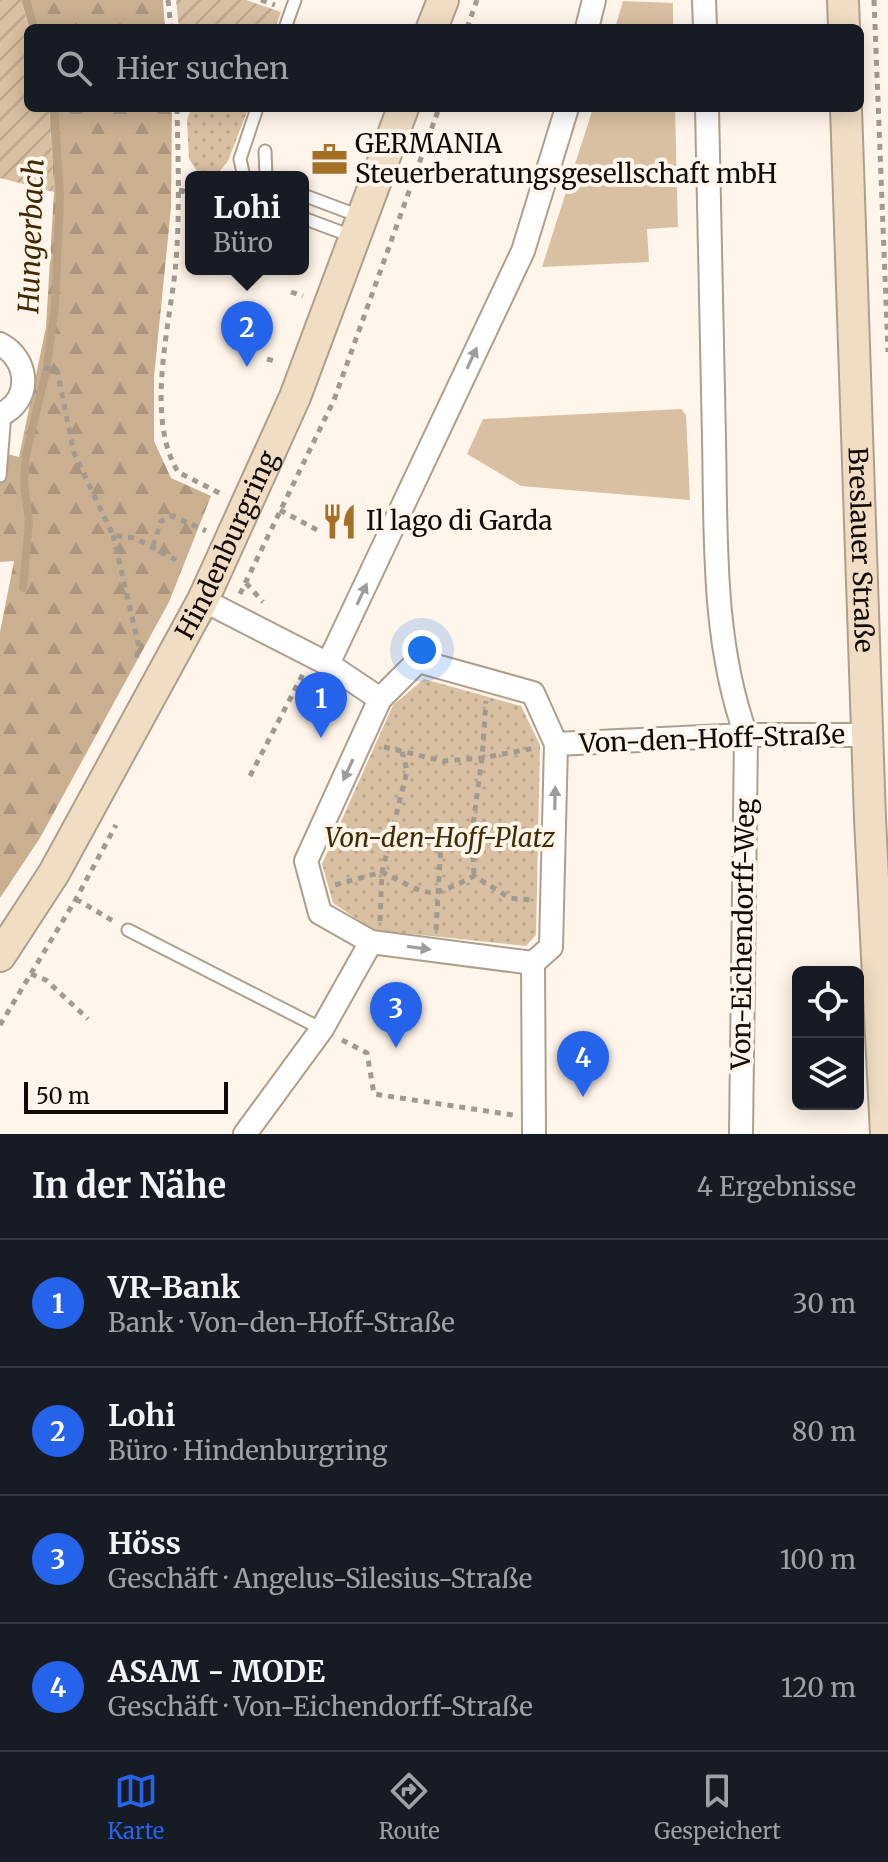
<!DOCTYPE html>
<html lang="de">
<meta charset="utf-8">
<style>
:root{--surface:#171b24;--page:#242831;--text:#f1f3f6;--muted:#9ea1a6;--line:#363941;--accent:#2563eb}
body{margin:0;font-family:Merriweather,serif;background:var(--page);color:var(--text)}
.controls{position:absolute;right:24px;bottom:24px;display:grid;overflow:hidden;border-radius:12px;box-shadow:0 4px 20px #0003}
.controls button{width:72px;height:72px;display:grid;place-items:center;padding:0;border:0;border-bottom:2px solid var(--line);background:var(--surface);color:var(--text);font:40px sans-serif}
.scale{position:absolute;left:24px;bottom:20px;width:204px;box-sizing:border-box;padding-left:8px;border:4px solid #100b06;border-top:0;font-size:22px;line-height:28px;white-space:nowrap;color:#100b06;-webkit-text-stroke:6px #fff5ea;paint-order:stroke}
.you{position:absolute;left:422px;top:650px;width:28px;height:28px;margin:-20px;border:6px solid #fff;border-radius:50%;background:#1a73e8;box-shadow:0 0 0 12px #1a73e833}
.badge{display:grid;place-items:center;width:52px;height:52px;border-radius:50%;background:var(--accent);color:#fff;font-size:26px;font-weight:700}
.pin{position:absolute;translate:-50% -66px;filter:drop-shadow(0 2px 4px #0008)}
.pin::after{content:'';position:absolute;top:42px;width:28px;height:24px;background:inherit;clip-path:polygon(0 0,100% 0,50% 100%)}
.popup{position:absolute;left:185px;top:171px;width:124px;height:104px;box-sizing:border-box;display:grid;place-content:center;border-radius:12px;background:var(--surface);filter:drop-shadow(0 2px 6px #0005);font-size:26px;white-space:nowrap;color:var(--muted)}
.popup b{font-size:30px;color:var(--text)}
.popup::after{content:'';position:absolute;left:50%;top:100%;margin-left:-16px;border:16px solid transparent;border-top-color:var(--surface)}
.list{margin:0;padding:0;list-style:none}
h2{display:flex;justify-content:space-between;align-items:center;height:104px;margin:0;padding:0 32px;font-size:34px}
h2 small{font-size:26px;font-weight:400;color:var(--muted)}
.list li{display:grid;grid-template-columns:52px 1fr auto;gap:24px;align-items:center;box-sizing:border-box;height:128px;padding:0 32px;border-top:2px solid var(--line)}
.list b{display:block;font-size:30px;white-space:nowrap}
.list p{margin:0;font-size:26px;white-space:nowrap;color:var(--muted)}
.list em{font-size:26px;font-style:normal;color:var(--muted)}
.icon{flex:none;width:44px;height:44px;fill:none;stroke:currentColor;stroke-width:2;stroke-linecap:round;stroke-linejoin:round}
.map{position:relative;flex:none;width:888px;height:1134px;overflow:hidden}
.search{position:absolute;background:var(--surface);box-shadow:0 4px 20px #0003;left:24px;right:24px;top:24px;height:88px;display:flex;align-items:center;gap:20px;box-sizing:border-box;padding:0 28px;border-radius:12px;color:var(--muted);font-size:30px}
.sheet{height:616px;background:var(--surface)}
nav{display:flex;justify-content:space-around;align-items:center;box-sizing:border-box;height:112px;border-top:2px solid var(--line);background:var(--surface);font-size:22px;color:var(--muted)}
nav a{display:grid;justify-items:center;gap:4px}
nav .on{color:var(--accent)}
.map>svg:first-child{display:block}
.grass{fill:#dac0a2}
.forest{fill:url(#forest-firs)}
.park{fill:url(#park-dots)}
.garden{fill:url(#garden-furrows)}
.lines{fill:none;stroke-linecap:round;stroke-linejoin:round}
.stream{stroke:#bba183;stroke-width:8}
.service-casing{stroke:#ae9f8d;stroke-width:15}
.minor-casing{stroke:#ae9f8d;stroke-width:26}
.secondary-casing{stroke:#ae9f8d;stroke-width:34}
.path{stroke:#a29a91;stroke-width:5;stroke-dasharray:6 6;stroke-linecap:butt}
.service{stroke:#fff;stroke-width:11}
.minor{stroke:#fff;stroke-width:22}
.secondary{stroke:#f0ddc4;stroke-width:30}
.oneway{fill:#9f9d9b}
.labels{text-anchor:middle;stroke-width:8;stroke-linejoin:round;paint-order:stroke}
.poi-label{font-size:26px;fill:#100b06;stroke:#fff5ea;text-anchor:start}
.street-label{font-size:26px;fill:#100b06;stroke:#fff5ea}
.park-label{font-size:26px;font-style:italic;fill:#442901;stroke:#fff5ea}
.water-label{font-size:28px;font-style:italic;fill:#432800;stroke:#fff5ea}
</style>
<div class="map">
<svg width="888" height="1134" viewBox="0 0 888 1134">
<defs>
<pattern id="forest-firs" width="22" height="20" patternUnits="userSpaceOnUse" patternTransform="scale(2)"><rect width="22" height="20" fill="#caaf91"/><path d="M5 1l3.5 6h-7zM16 11l3.5 6h-7z" fill="#ac957c"/></pattern>
<pattern id="park-dots" width="8" height="8" patternUnits="userSpaceOnUse" patternTransform="scale(2)"><rect width="8" height="8" fill="#dac0a2"/><path d="M2 2h.1M6 6h.1" fill="none" stroke="#baa48a" stroke-width="1.8" stroke-linecap="round"/></pattern>
<pattern id="garden-furrows" width="10" height="10" patternUnits="userSpaceOnUse" patternTransform="scale(2)"><rect width="10" height="10" fill="#dac0a2"/><path d="M-1 1l2-2M0 10L10 0M9 11l2-2" fill="none" stroke="#baa48a"/></pattern>
</defs>
<rect width="100%" height="100%" fill="#fff5ea"/>
<path class="grass" d="M623,1L673,3V28H615Z
M593,108H675L678,227L647,229L649,262L542,267Z
M681,409L686,415L690,500L521,486L467,454L483,419Z"/>
<path class="forest" d="M21,0H163L165,28H29Z
M49,108H172L171,208L154,377V441L171,478L211,496L169,602L40,838L0,898V632L14,561L0,562V452L19,457L46,327L54,192Z"/>
<path class="park" d="M191,108L248,109L228,161L215,177H201L189,159L187,120Z
M424,679L521,706L540,745L536,935L526,946L373,930L333,903L322,864L393,705Z"/>
<path class="garden" d="M0,0H21L29,28L28,108H49L54,192L0,178Z
M176,0H246L281,12L275,28H179Z"/>
<g class="lines">
<path class="stream" d="M26,0L34,28
M47,366L55,306L60,195L54,108
M23,588L29,522L24,482L26,455L46,371"/>
<defs>
<path id="service" d="M285,28L295,0
M265,151L266,177
M244,177L240,159L257,108
M303,195L362,217
M303,218L354,237
M0,476L5,413
M128,930L322,1029"/>
<path id="minor" d="M704,0L705,28
M587,28L594,0
M707,108C709,218 712,328 714,438C716,536 712,641 746,735L741,1134
M0,344C29,359 33,400 0,415
M203,600L328,664L380,699L418,661L533,693L556,744L746,735H868
M328,664L523,251L567,108
M380,699L306,861L320,913L371,942L533,963L551,947L556,744
M533,963L534,1134
M245,1134L322,1029L371,942"/>
<g id="secondary">
<path d="M843,0L844,28"/>
<path d="M432,28L443,0"/>
<path id="s1" d="M846,108L870,819L886,1134"/>
<path id="s2" d="M0,956L54,873L203,600L295,397L403,108"/>
</g>
</defs>
<use href="#service" class="service-casing"/>
<use href="#minor" class="minor-casing"/>
<use href="#secondary" class="secondary-casing"/>
<path class="path" d="M168,0L171,28
M261,0L275,5
M874,0L888,352
M467,28L477,0
M177,108C178,159 180,210 176,261C171,323 144,416 178,472L223,495
M179,190L191,193
M291,292L303,296
M267,359L278,362
M44,368L57,370L74,453L113,535L135,538L176,560
M280,510L319,531
M113,535L139,647L135,663
M153,546L161,521L173,516L206,531
M246,583L263,602
M240,594L334,400L439,108
M384,747L443,761L482,758L535,748
M250,776L303,674
M472,832L474,876
M335,885L382,872C429,895 426,901 474,876L510,898L532,900
M76,899L113,921
M380,921L382,872L407,771L402,752
M436,930L442,826L472,832L482,758L486,701
M31,974L46,980L88,1019
M0,1025L76,899L116,825
M342,1040L367,1053L374,1094L513,1115"/>
<use href="#service" class="service"/>
<use href="#minor" class="minor"/>
<use href="#secondary" class="secondary"/>
</g>
<defs><path id="oneway-solid" d="M-6-.8H1V-3.2L6.5 0L1 3.2V.8H-6Z" transform="scale(2)"/></defs>
<g class="oneway">
<use href="#oneway-solid" transform="translate(472 358) rotate(-65)"/>
<use href="#oneway-solid" transform="translate(362 594) rotate(-65)"/>
<use href="#oneway-solid" transform="translate(348 770) rotate(115)"/>
<use href="#oneway-solid" transform="translate(555 798) rotate(-89)"/>
<use href="#oneway-solid" transform="translate(419 948) rotate(8)"/>
</g>
<defs>
<symbol id="office-bare" viewBox="-9 -9 18 18"><path d="M-6-3h4V-5.5h4V-3h4V5H-6ZM-1-4.5V-3h2v-1.5ZM-6 0V1H6V0Z" fill="#a47028" stroke="#fff5ea" stroke-width="2.5" paint-order="stroke"/></symbol>
<symbol id="restaurant-bare" viewBox="-9 -9 18 18"><path d="M-5-6h1v4h1v-4h1v4h1v-4h1v5L-1.5 .5V6h-2V.5L-5-1ZM5-6V6H3V1.5H1.5Q1.5-4 5-6Z" fill="#a47028" stroke="#fff5ea" stroke-width="2.5" paint-order="stroke"/></symbol>
</defs>
<g fill-rule="evenodd">
<use href="#office-bare" x="304" y="134" width="51" height="51"/>
<use href="#restaurant-bare" x="314" y="496" width="51" height="51"/>
</g>
<g class="labels">
<g class="poi-label">
<text x="355" y="153">GERMANIA<tspan x="355" dy="30">Steuerberatungsgesellschaft mbH</tspan></text>
<text x="366" y="530">Il lago di Garda</text>
</g>
<g class="street-label">
<text dy="9" stroke="none"><textPath href="#s2" startOffset="470">Hindenburgring</textPath></text>
<text dy="9" stroke="none"><textPath href="#s1" startOffset="442">Breslauer Straße</textPath></text>
<text transform="translate(712 739) rotate(-2)" y="9">Von-den-Hoff-Straße</text>
<text transform="translate(743 934) rotate(-89)" y="9">Von-Eichendorff-Weg</text>
</g>
<g class="park-label">
<text x="440" y="847">Von-den-Hoff-Platz</text>
</g>
<g class="water-label">
<text transform="translate(31 236) rotate(-88)" y="10">Hungerbach</text>
</g>
</g>
</svg>
<div class="controls">
<button><svg class="icon" aria-label="locate" viewBox="0 0 24 24"><circle cx="12" cy="12" r="6"/><path d="M12 2v4M12 18v4M2 12h4M18 12h4"/></svg></button>
<button><svg class="icon" aria-label="layers" viewBox="0 0 24 24"><path d="M12 4l9 5-9 5-9-5zM3 14l9 5 9-5"/></svg></button>
</div>
<div class="scale">50 m</div>
<div class="you"></div>
<div class="pin badge" style="left:321px;top:738px">1</div>
<div class="pin badge" style="left:247px;top:367px">2</div>
<div class="popup"><b>Lohi</b>Büro</div>
<div class="pin badge" style="left:396px;top:1048px">3</div>
<div class="pin badge" style="left:583px;top:1097px">4</div>
<div class="search"><svg class="icon" aria-label="search" viewBox="0 0 24 24"><circle cx="10" cy="10" r="6"/><path d="M15 15l6 6"/></svg>Hier suchen</div>
</div>
<section class="sheet">
<h2>In der Nähe<small>4 Ergebnisse</small></h2>
<ul class="list">
<li><span class="badge">1</span><div><b>VR-Bank</b><p>Bank · Von-den-Hoff-Straße</p></div><em>30 m</em></li>
<li><span class="badge">2</span><div><b>Lohi</b><p>Büro · Hindenburgring</p></div><em>80 m</em></li>
<li><span class="badge">3</span><div><b>Höss</b><p>Geschäft · Angelus-Silesius-Straße</p></div><em>100 m</em></li>
<li><span class="badge">4</span><div><b>ASAM - MODE</b><p>Geschäft · Von-Eichendorff-Straße</p></div><em>120 m</em></li>
</ul>
</section>
<nav>
<a class="on"><svg class="icon" aria-label="map" viewBox="0 0 24 24"><path d="M3 6l6-2 6 2 6-2v14l-6 2-6-2-6 2zM9 4v14M15 6v14"/></svg>Karte</a>
<a><svg class="icon" aria-label="directions" viewBox="0 0 24 24"><path d="M12 3l9 9-9 9-9-9zM9 14v-3h6M13 9l2 2-2 2"/></svg>Route</a>
<a><svg class="icon" aria-label="saved" viewBox="0 0 24 24"><path d="M7 4h10v16l-5-4-5 4z"/></svg>Gespeichert</a>
</nav>
